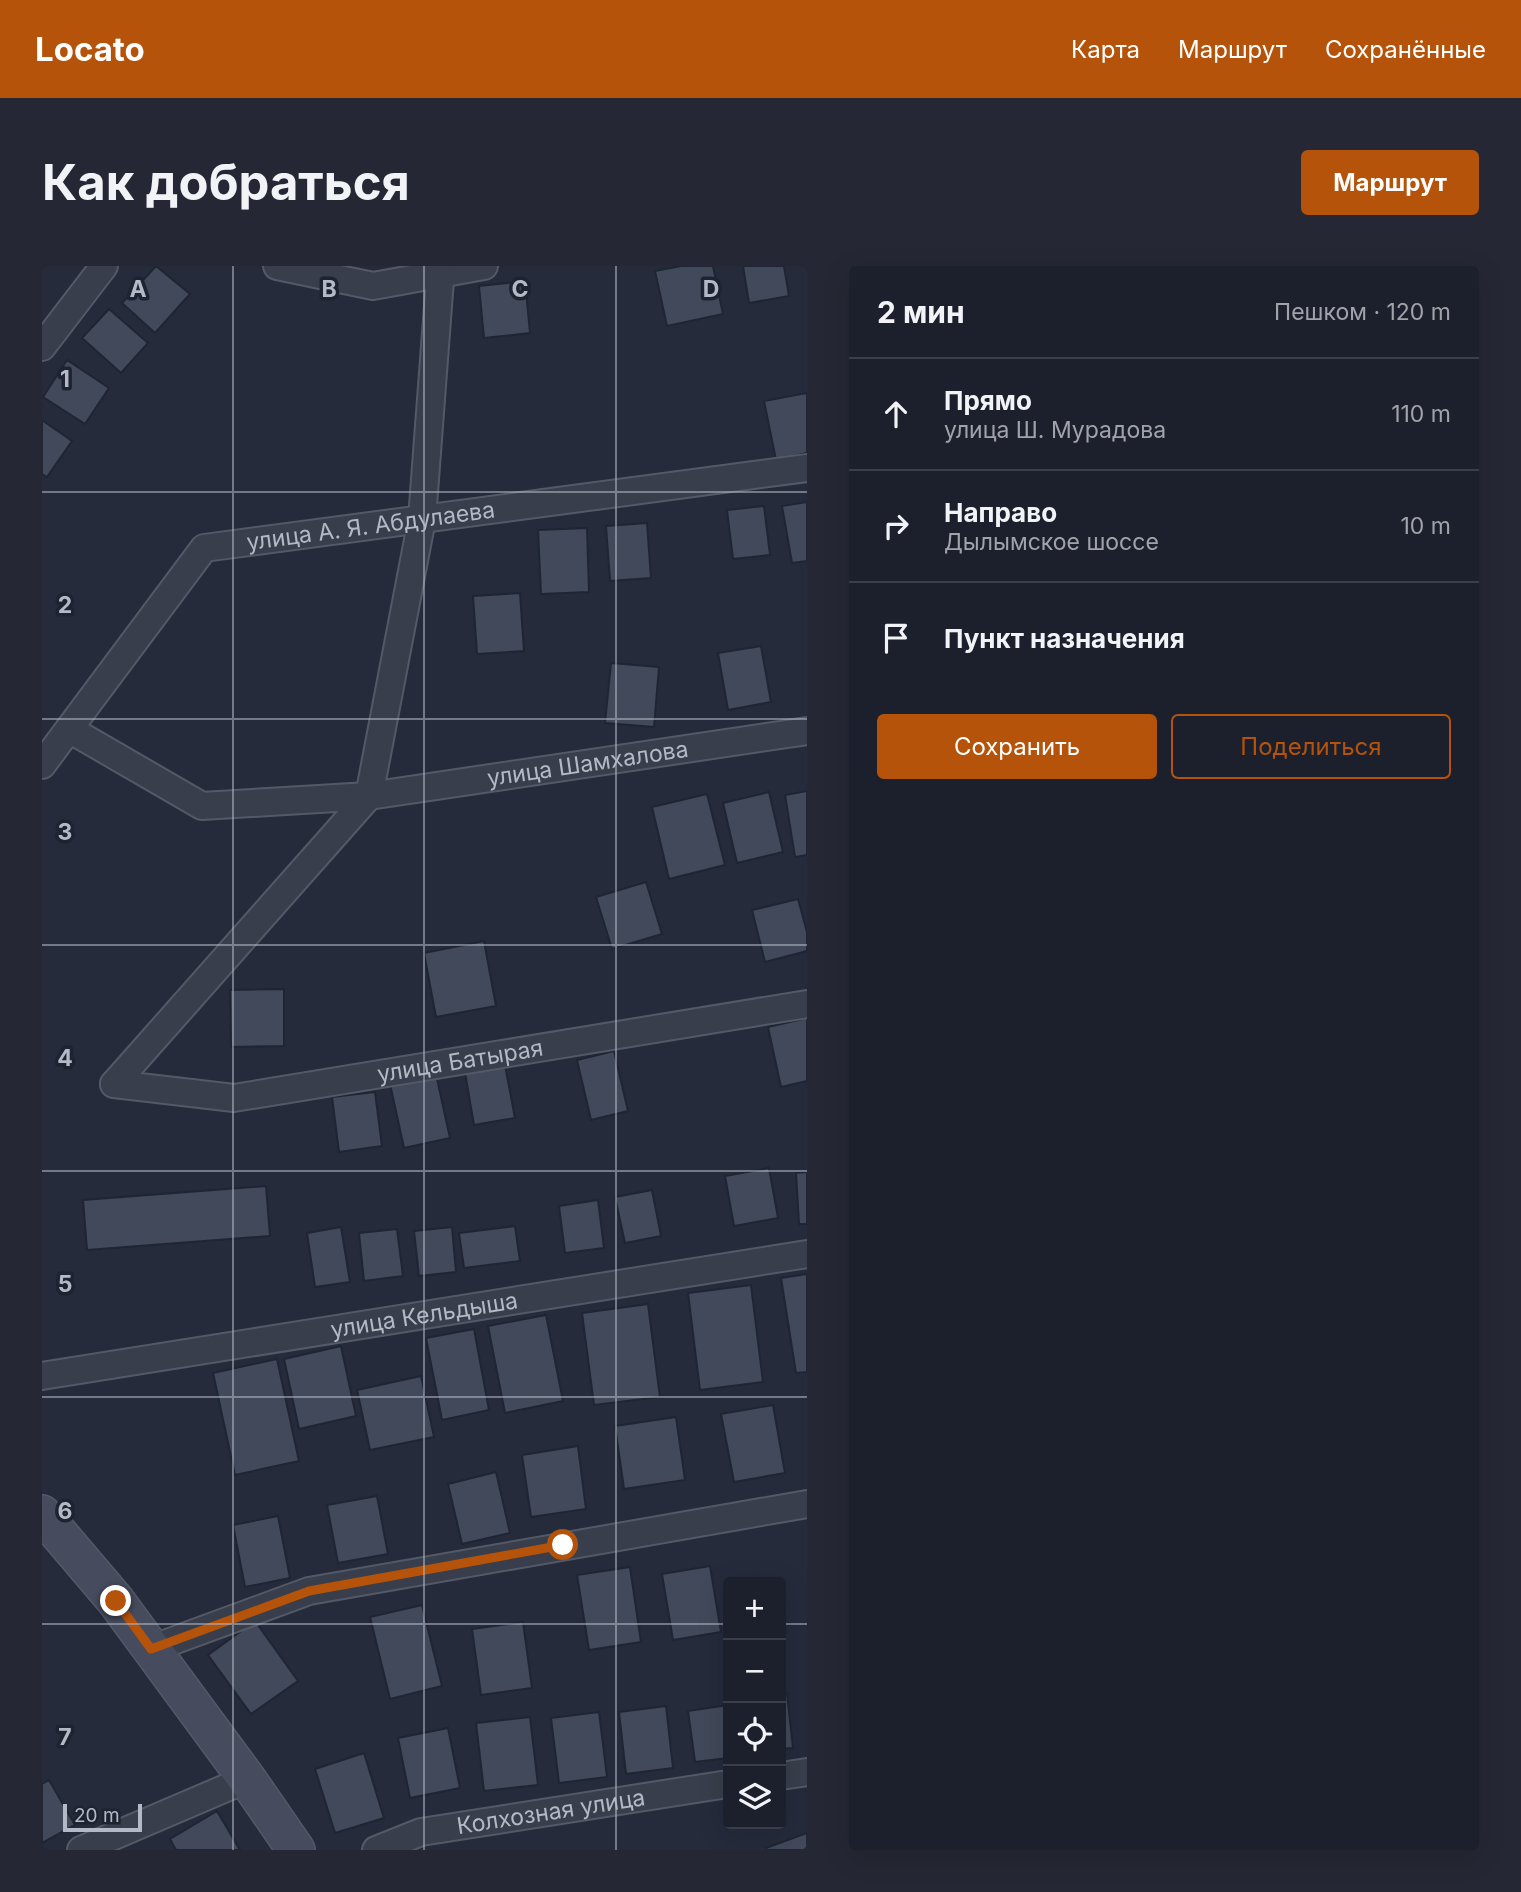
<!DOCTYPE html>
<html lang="ru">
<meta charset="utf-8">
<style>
:root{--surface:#1c202c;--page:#252834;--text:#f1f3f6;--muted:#a0a3a9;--line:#3a3e48;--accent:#b45309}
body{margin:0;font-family:Inter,sans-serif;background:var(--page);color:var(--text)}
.controls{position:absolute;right:21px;bottom:21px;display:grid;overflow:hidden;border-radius:7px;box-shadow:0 7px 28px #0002}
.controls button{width:63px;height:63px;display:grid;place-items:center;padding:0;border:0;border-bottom:2px solid var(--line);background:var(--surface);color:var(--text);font:35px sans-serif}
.scale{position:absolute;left:21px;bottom:18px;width:79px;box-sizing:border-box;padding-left:7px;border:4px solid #b4b9c7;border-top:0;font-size:19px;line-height:24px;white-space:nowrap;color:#b4b9c7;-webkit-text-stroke:5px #1d2330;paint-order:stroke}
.stop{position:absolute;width:21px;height:21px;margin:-16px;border:5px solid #b45309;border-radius:50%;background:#fff}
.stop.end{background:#b45309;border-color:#fff;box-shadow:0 2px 7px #0008}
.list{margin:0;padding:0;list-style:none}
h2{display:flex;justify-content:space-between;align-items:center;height:91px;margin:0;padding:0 28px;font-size:30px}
h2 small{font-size:23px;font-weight:400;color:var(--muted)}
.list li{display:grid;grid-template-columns:46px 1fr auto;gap:21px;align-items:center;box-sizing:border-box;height:112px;padding:0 28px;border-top:2px solid var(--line)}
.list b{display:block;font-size:26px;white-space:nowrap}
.list p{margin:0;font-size:23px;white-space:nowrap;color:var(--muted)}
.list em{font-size:23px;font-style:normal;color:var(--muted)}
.actions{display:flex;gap:14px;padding:21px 28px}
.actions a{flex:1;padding:16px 0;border:2px solid var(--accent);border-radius:7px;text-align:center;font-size:24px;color:var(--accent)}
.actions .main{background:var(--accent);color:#fff}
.icon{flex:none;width:38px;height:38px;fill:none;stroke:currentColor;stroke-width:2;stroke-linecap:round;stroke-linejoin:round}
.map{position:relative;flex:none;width:765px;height:1584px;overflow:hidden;border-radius:7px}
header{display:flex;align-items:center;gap:42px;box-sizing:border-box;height:98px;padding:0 35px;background:var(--accent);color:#fff}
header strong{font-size:33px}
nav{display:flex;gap:38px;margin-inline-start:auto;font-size:24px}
.intro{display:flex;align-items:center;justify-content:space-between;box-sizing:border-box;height:168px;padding:0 42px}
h1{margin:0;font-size:49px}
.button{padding:18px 32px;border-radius:7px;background:var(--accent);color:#fff;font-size:24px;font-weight:700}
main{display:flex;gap:42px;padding:0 42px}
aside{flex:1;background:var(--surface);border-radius:7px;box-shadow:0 7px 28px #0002}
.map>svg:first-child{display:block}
.building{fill:#41495a;stroke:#1f2532;stroke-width:2}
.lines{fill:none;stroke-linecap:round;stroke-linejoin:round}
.minor-casing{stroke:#535966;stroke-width:30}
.secondary-casing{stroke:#535966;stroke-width:40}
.minor{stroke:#383e4b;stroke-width:26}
.secondary{stroke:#464c5e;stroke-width:37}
.route{stroke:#b45309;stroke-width:9}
.grid{fill:none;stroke:#b4b9c7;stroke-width:2;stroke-opacity:0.55}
.labels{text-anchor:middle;stroke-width:7;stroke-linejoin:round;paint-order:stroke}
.street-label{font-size:23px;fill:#b4b9c7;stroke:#1d2330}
.grid-label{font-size:23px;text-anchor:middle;font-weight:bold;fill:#b4b9c7;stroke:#1d2330;stroke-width:7;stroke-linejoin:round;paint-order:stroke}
</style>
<header>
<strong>Locato</strong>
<nav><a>Карта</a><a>Маршрут</a><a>Сохранённые</a></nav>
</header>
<div class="intro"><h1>Как добраться</h1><a class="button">Маршрут</a></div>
<main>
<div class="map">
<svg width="765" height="1584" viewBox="0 0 765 1584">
<rect width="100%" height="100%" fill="#252b3b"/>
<path class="building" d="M114,0L148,28L113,67L80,37Z
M639,0H671L681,48L625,60L613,5Z
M701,0H742L747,30L707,37Z
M483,15L488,67L442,72L437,20Z
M67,43L106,77L79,107L40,72Z
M25,94L67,122L43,158L1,131Z
M765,127V187L734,194L722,135Z
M0,154L30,175L5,211L0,208Z
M765,236V295L750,297L740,240Z
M722,240L728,289L691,293L685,244Z
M605,257L609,312L568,315L564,260Z
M545,262L547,326L499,328L496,264Z
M478,327L482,385L435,388L431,330Z
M719,380L729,436L686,444L676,387Z
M569,397L617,401L612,461L563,457Z
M765,525V589L753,591L743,529Z
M727,526L741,586L695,597L681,537Z
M665,528L683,599L627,613L610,541Z
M604,616L620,668L570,683L554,631Z
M756,633L765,666V685L723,696L710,644Z
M442,675L454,740L394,751L382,687Z
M242,723V780L189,781L188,724Z
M765,752V815L739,821L726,761Z
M572,785L586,845L549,854L535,794Z
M463,799L473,852L432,859L423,807Z
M394,808L408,872L362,882L348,818Z
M333,826L340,880L297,886L290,831Z
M727,902L736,952L692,960L683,910Z
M765,906V958H757L754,907Z
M224,920L228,970L45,984L41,934Z
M610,924L619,970L583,977L573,931Z
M556,934L562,982L523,987L517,940Z
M473,960L478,995L422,1002L417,967Z
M299,961L308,1016L273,1021L265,967Z
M410,961L414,1006L377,1010L372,965Z
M355,963L361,1010L322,1015L317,967Z
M765,1008V1106L754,1107L739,1012Z
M709,1019L721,1116L658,1124L646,1027Z
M606,1038L618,1131L552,1139L540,1047Z
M504,1049L521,1135L463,1147L446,1060Z
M432,1063L447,1144L400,1154L384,1072Z
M299,1080L314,1150L257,1163L242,1093Z
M235,1093L257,1195L193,1209L171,1107Z
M379,1110L392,1171L328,1184L315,1124Z
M731,1139L743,1207L692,1216L679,1148Z
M634,1151L643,1214L582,1223L573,1160Z
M536,1180L544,1243L489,1251L480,1189Z
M454,1206L468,1267L420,1278L406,1218Z
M335,1230L346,1288L296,1297L285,1239Z
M236,1250L248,1312L203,1321L191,1259Z
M668,1300L679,1366L631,1374L620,1308Z
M588,1301L599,1376L547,1384L535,1309Z
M380,1339L400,1420L348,1433L328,1351Z
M213,1355L256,1415L209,1448L166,1389Z
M481,1356L490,1422L439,1429L430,1363Z
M739,1427H745L751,1482L739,1483Z
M686,1439V1492L653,1496L646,1445Z
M624,1440L631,1502L584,1508L577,1446Z
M557,1446L565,1511L517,1517L509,1452Z
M488,1451L496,1519L442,1525L434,1457Z
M406,1462L418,1522L368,1532L356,1472Z
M322,1487L342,1552L293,1567L273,1503Z
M7,1514L33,1559L0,1577V1518Z
M175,1545L198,1584H134L128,1573Z
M765,1567V1584H725L724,1582Z"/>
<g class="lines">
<defs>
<g id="minor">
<path d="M235,0L331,20L442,0"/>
<path d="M0,81L62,0"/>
<path id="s1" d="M27,463L160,540L327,530L765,465"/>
<path id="s2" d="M0,499L162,282L765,202"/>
<path d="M72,818L327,530L380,253L399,0"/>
<path id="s3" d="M72,818L192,832L765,738"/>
<path id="s4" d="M0,1110L765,988"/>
<path d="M109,1383L267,1325L765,1238"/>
<path d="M739,1510L765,1506"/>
<path d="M39,1584L205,1513"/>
<path id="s5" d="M334,1584L379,1566L686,1518"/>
</g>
<path id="secondary" d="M0,1248L74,1335L205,1513L254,1584"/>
</defs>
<use href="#minor" class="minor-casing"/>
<use href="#secondary" class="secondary-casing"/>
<use href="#minor" class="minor"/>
<use href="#secondary" class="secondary"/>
</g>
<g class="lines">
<path class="route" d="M74,1335L109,1383L267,1325L521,1279"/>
</g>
<path class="grid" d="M191,0V1584M382,0V1584M574,0V1584M0,226H765M0,453H765M0,679H765M0,905H765M0,1131H765M0,1358H686M739,1358H765"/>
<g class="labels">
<g class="street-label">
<text dy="8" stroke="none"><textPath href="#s2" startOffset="439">улица А. Я. Абдулаева</textPath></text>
<text dy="8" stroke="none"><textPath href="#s1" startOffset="542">улица Шамхалова</textPath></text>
<text dy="8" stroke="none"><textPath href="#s3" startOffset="350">улица Батырая</textPath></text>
<text dy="8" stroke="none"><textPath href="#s4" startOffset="387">улица Кельдыша</textPath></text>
<text dy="8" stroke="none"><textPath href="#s5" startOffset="180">Колхозная улица</textPath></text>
</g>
</g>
<g class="grid-label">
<text x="96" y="31">A</text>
<text x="287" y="31">B</text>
<text x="478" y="31">C</text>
<text x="669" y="31">D</text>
<text x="23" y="121">1</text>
<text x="23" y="347">2</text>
<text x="23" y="574">3</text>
<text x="23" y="800">4</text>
<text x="23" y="1026">5</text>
<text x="23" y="1253">6</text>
<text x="23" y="1479">7</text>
</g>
</svg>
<div class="controls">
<button>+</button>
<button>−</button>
<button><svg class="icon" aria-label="locate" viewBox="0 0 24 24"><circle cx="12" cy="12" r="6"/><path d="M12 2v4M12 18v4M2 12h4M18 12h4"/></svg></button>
<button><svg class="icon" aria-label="layers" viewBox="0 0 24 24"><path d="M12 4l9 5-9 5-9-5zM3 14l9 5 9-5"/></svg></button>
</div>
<div class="scale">20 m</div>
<div class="stop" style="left:521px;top:1279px"></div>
<div class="stop end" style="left:74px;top:1335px"></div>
</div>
<aside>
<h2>2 мин<small>Пешком · 120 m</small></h2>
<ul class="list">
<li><svg class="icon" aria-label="ahead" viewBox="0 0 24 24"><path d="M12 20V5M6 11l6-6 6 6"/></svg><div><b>Прямо</b><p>улица Ш. Мурадова</p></div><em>110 m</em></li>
<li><svg class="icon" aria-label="right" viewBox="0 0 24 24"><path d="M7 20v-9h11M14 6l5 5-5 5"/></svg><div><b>Направо</b><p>Дылымское шоссе</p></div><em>10 m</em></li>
<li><svg class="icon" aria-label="arrive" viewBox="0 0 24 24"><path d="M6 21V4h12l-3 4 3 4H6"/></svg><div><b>Пункт назначения</b></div></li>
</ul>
<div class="actions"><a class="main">Сохранить</a><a>Поделиться</a></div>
</aside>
</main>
